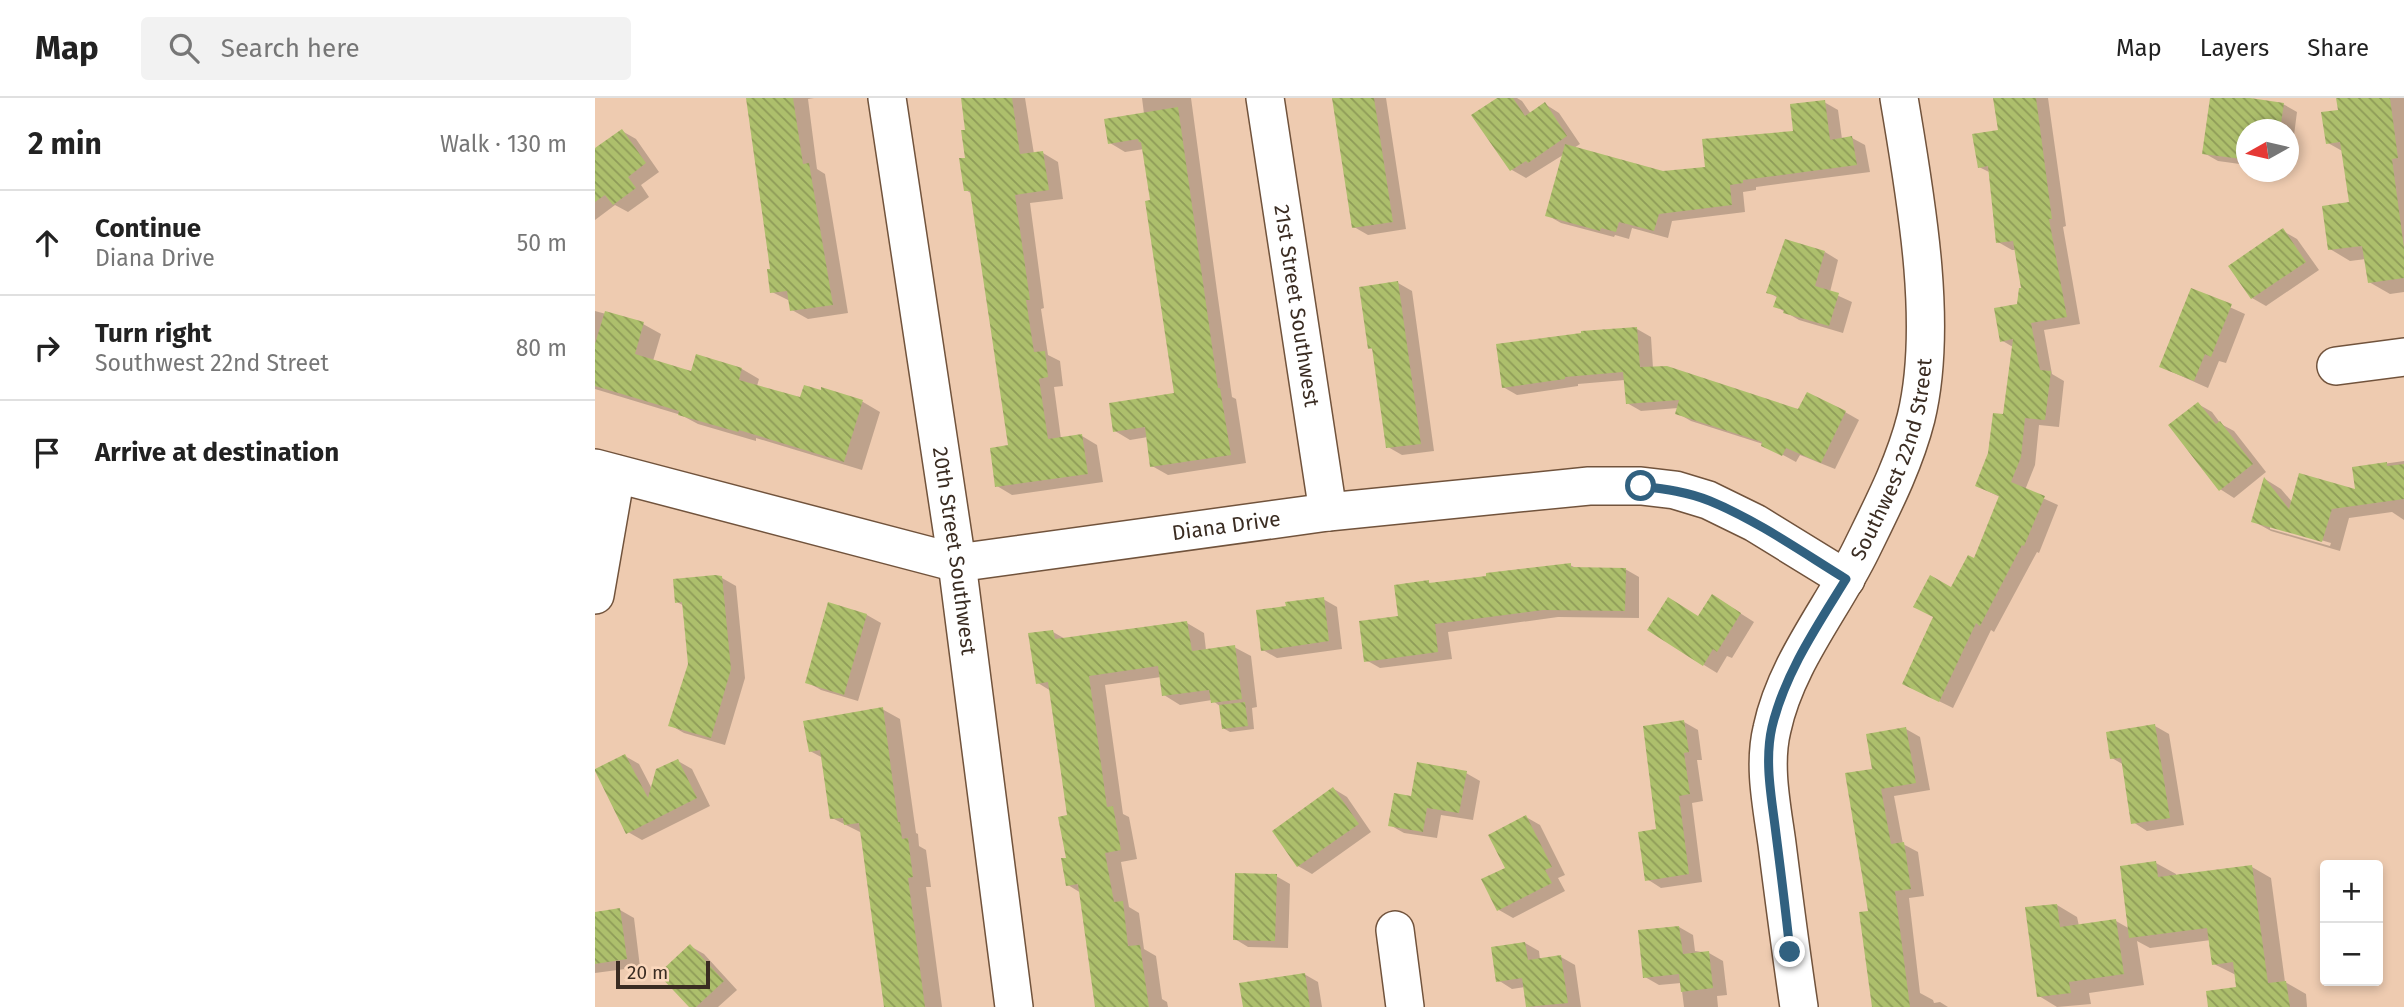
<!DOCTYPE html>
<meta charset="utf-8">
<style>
:root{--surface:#fff;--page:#f2f2f2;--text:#222;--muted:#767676;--line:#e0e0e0}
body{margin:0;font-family:"Fira Sans",sans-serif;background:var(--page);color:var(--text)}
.controls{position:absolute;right:21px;bottom:21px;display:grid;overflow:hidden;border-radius:7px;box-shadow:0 4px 10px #0003}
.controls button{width:63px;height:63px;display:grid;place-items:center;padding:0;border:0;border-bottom:2px solid var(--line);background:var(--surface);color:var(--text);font:35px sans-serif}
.compass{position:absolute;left:1641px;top:21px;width:63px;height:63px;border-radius:50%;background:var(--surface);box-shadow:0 4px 10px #0003;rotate:262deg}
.scale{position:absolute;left:21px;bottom:18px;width:94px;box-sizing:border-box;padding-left:7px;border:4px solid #3a2c22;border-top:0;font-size:19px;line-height:24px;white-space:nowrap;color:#3a2c22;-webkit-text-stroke:5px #fbd8bd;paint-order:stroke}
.stop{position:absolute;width:21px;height:21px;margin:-16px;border:5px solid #316180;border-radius:50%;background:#fff}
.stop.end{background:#316180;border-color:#fff;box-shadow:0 2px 7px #0008}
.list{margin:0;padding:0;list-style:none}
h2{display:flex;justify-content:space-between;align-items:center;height:91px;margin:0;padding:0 28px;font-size:30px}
h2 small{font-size:23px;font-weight:400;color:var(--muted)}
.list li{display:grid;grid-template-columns:46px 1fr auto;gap:21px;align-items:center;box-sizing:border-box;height:105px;padding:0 28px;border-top:2px solid var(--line)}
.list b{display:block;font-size:26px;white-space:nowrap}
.list p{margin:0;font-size:23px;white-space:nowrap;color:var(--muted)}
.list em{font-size:23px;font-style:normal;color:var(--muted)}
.icon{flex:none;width:38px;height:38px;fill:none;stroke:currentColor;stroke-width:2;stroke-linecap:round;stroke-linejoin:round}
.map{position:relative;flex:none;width:1809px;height:909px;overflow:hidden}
header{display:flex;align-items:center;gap:42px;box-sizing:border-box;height:98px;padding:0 35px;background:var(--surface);border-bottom:2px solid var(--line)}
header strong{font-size:33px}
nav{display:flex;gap:38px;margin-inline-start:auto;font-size:24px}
.search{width:490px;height:63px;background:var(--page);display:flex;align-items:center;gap:18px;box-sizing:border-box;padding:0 24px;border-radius:7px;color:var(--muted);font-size:26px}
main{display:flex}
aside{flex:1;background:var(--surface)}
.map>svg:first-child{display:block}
.shadow{fill:#0003;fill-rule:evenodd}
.building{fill:url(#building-back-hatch)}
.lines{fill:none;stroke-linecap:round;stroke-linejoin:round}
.minor-casing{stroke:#71533c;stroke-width:40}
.minor{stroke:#fff;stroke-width:37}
.route{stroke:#316180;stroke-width:9}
.labels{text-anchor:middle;stroke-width:5;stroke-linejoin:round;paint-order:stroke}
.street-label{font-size:21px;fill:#3a2c22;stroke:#fbd8bd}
</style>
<header>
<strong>Map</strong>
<div class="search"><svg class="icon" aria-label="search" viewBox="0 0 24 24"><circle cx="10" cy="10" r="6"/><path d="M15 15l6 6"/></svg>Search here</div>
<nav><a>Map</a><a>Layers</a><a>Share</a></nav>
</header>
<main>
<aside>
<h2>2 min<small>Walk · 130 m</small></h2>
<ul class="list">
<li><svg class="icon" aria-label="ahead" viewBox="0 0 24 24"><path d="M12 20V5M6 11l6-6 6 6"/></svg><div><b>Continue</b><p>Diana Drive</p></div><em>50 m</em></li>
<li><svg class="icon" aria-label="right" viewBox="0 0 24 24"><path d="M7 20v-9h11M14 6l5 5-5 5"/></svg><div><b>Turn right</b><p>Southwest 22nd Street</p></div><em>80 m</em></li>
<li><svg class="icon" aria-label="arrive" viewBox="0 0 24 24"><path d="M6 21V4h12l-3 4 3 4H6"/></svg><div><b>Arrive at destination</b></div></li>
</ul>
</aside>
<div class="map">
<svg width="1809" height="909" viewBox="0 0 1809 909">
<defs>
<pattern id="building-back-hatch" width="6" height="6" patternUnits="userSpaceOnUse" patternTransform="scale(1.75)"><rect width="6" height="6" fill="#adbf6c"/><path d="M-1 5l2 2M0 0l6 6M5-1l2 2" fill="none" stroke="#8e9b58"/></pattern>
</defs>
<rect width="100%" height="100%" fill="#eecbb0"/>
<path class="shadow" d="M153,0H219L213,1L222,71L230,76L253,215L213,221L197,212L195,203L177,194V172Z
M367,0H430L439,56L448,55L463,64L468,101L435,105L449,210L446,211L453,257L465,263L468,288L459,289L466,341L487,338L502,347L508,384L417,397L402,388L415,348L377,96L371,92L372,33Z
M547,0H596L622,193L637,299L641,301L651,365L573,377L557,368L553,339L535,342L520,333L581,297L549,51L530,54L515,45L549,16Z
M738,0H791L811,131L773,137L759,129Z
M905,0H922L927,3L936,16L950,6L964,15L985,46L979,50L1068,75L1112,70L1200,34L1229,4L1243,12L1247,41L1257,40L1270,47L1275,74L1161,89V92L1148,94L1150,114L1077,123L1073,140L1037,130L1034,141L1020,137L1019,139L966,125L952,117L968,57L931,80L917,72Z
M1399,0H1453L1471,128L1468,129L1485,226L1449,232L1457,276L1469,283L1464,329L1444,327L1440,367L1430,392L1463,407L1444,455L1442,454L1399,534L1396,532L1358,610L1323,593L1357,491L1380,462L1405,399L1382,388L1410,318L1418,249L1406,242L1424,207L1428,192L1421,152H1417L1403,144L1396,75L1384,69L1405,34Z
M1616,0H1642L1688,6L1702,14L1698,45H1694V32H1652V67L1623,63L1609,55Z
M1743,0H1809V194L1795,196L1774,184L1771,161L1755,163L1735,151L1756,106L1749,54L1733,45L1745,13Z
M27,33L41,41L64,74L46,87L54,99L33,114L20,107L0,122V53Z
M1688,133L1702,141L1724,172L1671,208L1657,200Z
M1230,154L1243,162L1235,194L1257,204L1248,235L1204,222L1180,208L1183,200L1173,194Z
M803,185L817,193L839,353L807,357L793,349L779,252L775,250Z
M1597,192L1650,216L1631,265L1624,263L1613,290L1566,269Z
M0,213L48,226L66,236L58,263L97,275L102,258L147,271L164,281L162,288L206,301L227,294L228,291L268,304L285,314L267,372L161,340V343L103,326L86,317L0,291Z
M1042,231L1056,239L1058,270L1204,313L1250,314L1264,322L1240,371L1205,357L1201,364L1168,346L1096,323L1082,315L1083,310L1046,313L1032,305L1030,282L983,286V288L922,297L908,289Z
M1603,306L1617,314L1626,326L1639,333L1671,374L1639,400L1625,391Z
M1809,363V422L1797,414L1754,420L1745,453L1676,433L1658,423L1670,381L1686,391L1698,405L1762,393L1759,370ZM1675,427L1736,445L1735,448L1675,431Z
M975,467L981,470L1030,471L1044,479V520L963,519L853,534L857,561L785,570L771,562L833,484L837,486Z
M127,480L141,488L150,580L130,647L89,635L75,627L95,566L89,508L82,504Z
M728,501L742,509L747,551L682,560L668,552Z
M1131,506L1159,524L1137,560L1132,558L1122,575L1109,567L1103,520Z
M234,507L272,517L286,525L263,603L226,592L212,584Z
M592,525L609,535L611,552L639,549L656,558L662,609L657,610L659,631L635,634L628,630L626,609L617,602L585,607L569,597L566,579L510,587L528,716L534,719L542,761L526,764L534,809L544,815L549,851L561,858L567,901L572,904L573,909H501L486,795L473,787L474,718L456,593L443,585L458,534L472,542Z
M287,611L305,621L321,735L323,736L324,748L331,752L336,789H331L347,909H291L267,735L237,720L228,660L215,653Z
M1089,624L1103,632L1107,662H1102L1108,703L1097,705L1107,784L1066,790L1052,781Z
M1560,628L1574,636L1589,727L1552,733L1538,724L1529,667L1517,660Z
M1311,631L1325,639L1335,692L1299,698L1308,746L1323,754L1329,798L1314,800L1325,895L1338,902L1339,905L1345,904L1353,909H1279L1275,815L1279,672Z
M30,658L44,666L57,691L83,663L97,671L115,708L47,742L33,734Z
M871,675L885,683L878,722L846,717L842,740L809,735L795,727L818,700Z
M739,691L752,699L776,734L717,776L703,768Z
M931,719L945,727L970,777L963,780L970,793L918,820L904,812L912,770Z
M1561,765L1581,776V779L1657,769L1676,780L1690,884L1711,896L1712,909H1645L1641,877L1619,866L1616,842L1555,850L1542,843L1549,887L1494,895L1496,906L1462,909L1444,898L1462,807L1482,819L1484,828L1521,823L1535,831Z
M681,778L695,786L693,850L653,849L640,841Z
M25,812L39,820L45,869L0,875V816Z
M1084,829L1098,837L1100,853L1114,855L1128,863L1132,897L1122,898L1123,909H1089L1086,885L1064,887L1050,879Z
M930,845L944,853L945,862L966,859L980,867L986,909H933L930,889L917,891L903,882Z
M95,848L109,856L142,892L123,909H96Z
M709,876L723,884L727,909H650Z"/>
<path class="building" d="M151,0H198L208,66L214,65L238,207L195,213L192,193L175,195L172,171H175Z
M366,0H417L425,56L448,53L454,92L420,97L435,202H431L439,254L450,253L453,279L444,281L453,341L487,336L493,376L400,389L395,350L413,347L375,93H369L364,60H370L366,32H370Z
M737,0H779L798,124L757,130Z
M902,0H918L930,18L950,4L972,38L933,65L931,63L915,73L876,17Z
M1398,0H1441L1457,121H1454L1472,219L1436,225L1445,272L1456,273L1450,322L1430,320L1426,359L1416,384L1450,398L1429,448L1427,447L1385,528L1381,525L1344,604L1307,586L1338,519L1318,509L1335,477L1356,489L1373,457L1379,460L1404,398L1380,388L1393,355L1398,315L1408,316L1418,241L1405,244L1399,210L1422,206L1424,190H1426L1418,143L1401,145L1393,68L1383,70L1377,36L1403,32Z
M1615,0H1655L1689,5L1685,32H1651L1647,61L1607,56Z
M1741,0H1795L1803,60L1797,61L1809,150V180L1773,185L1767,148L1733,152L1727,108L1754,104L1745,44L1731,46L1726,14L1743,12Z
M1230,2L1235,42L1257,38L1262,67L1148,82V85L1135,87L1137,107L1064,116L1059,133L1024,124L1021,134L1006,130L1005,133L950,118L970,46L1068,73L1110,69L1107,41L1198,33L1195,6Z
M583,9L623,290H625L636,357L555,369L550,329L518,334L514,305L579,295L550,103L555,102L546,44H544L543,41L513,46L509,21Z
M27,31L51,65L33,79L41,90L18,107L10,97L0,104V50Z
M1688,130L1711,164L1656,201L1633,168Z
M1190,141L1230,153L1220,188L1244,195L1234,228L1188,215L1189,212L1178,209L1182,198L1171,195Z
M803,183L826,346L791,350L777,250L773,251L764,189Z
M1596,190L1637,206L1616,259L1610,256L1599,283L1564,269Z
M10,213L49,224L40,256L96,273L101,256L147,270L144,282L205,299L209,287L226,292V289L268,302L249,364L144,332L143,334L83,317L84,313L0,288V246Z
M1042,229L1045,269L1072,268L1203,311L1212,294L1251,313L1226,365L1191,350L1187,358L1166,348L1167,344L1080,316L1084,302L1031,306L1028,274L970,279V281L907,290L901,246L986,235V233Z
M1603,304L1621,326L1625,323L1658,366L1624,393L1573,327Z
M1792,364V368L1809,366V401L1737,411L1727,444L1656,424L1669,379L1694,411L1704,375L1760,391L1757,369Z
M976,465V469L1031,470L1030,513L948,512L840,526L843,554L769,564L764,523L803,518L799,487L834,482V485L891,478V475Z
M120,477L127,478L136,571L116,640L73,628L93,566L87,504L80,505L78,481Z
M1117,496L1146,515L1122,554L1118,551L1108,568L1052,532L1073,499L1103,518Z
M729,499L734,543L666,553L661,512L691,508L690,504Z
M233,504L272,516L249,597L210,585Z
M592,523L597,553L640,547L647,601L616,605L614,592L567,598L563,568L494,578L512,709L518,708L526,752L510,755L519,804L528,803L533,848L545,847L554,909H500L483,786L471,788L466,760H471L463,719L472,717L453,584L441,586L433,535L458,532L460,541Z
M650,604L653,628L627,631L624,607Z
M288,609L303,724H305L307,741L313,740L318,779L313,780L330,909H289L264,725L249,727L248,720L235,721L225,652L214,654L208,623Z
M1089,622L1094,654L1089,655L1095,696L1084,698L1094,776L1050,783L1043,734L1061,731L1048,628Z
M1560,626L1575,720L1536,726L1526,660L1515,661L1511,634Z
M1311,629L1321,685L1286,691L1296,746L1309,744L1316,791L1300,793L1315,909H1277L1264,814L1273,813L1250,675L1277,671L1271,636Z
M30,656L53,700L61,671L83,661L102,700L31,736L0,673V671Z
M822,664L872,673L864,715L832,710L828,734L793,728L799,695L816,698Z
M738,689L764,726L702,769L677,733Z
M931,717L957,769L950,772L957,785L902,813L886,781L910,770L893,737Z
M1561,763L1563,779L1657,767L1673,885L1691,883L1695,909H1613L1611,893L1641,889L1638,864L1617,867L1612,830L1534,840L1525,768Z
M640,775L682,776L680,843L638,842Z
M1462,806L1465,829L1521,821L1529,876L1474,884L1476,895L1442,899L1430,809Z
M25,810L32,861L0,866V814Z
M1084,828L1088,856L1114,853L1118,890L1086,894L1084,876L1048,880L1043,832Z
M930,844L933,862L966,857L973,905L931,909L927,880L901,884L896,849Z
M95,846L129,883L101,909H94L63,876Z
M710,875L715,909H648L644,885Z"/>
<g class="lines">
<defs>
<g id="minor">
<path id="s1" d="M292,0L362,465L419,909"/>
<path id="s2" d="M670,0L733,414"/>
<path d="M1741,268L1809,259"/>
<path id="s3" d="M0,370L362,465L733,414L994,388H1046L1080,392L1113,402L1160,425L1251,481"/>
<path d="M0,497L21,376"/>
<path d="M800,832L810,909"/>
<path id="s4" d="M1204,909C1196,855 1189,801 1182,746C1177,709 1168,668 1177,631C1191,565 1237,511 1266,452C1287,409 1309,367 1321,320C1344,226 1320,96 1304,0"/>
</g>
</defs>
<use href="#minor" class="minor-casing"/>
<use href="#minor" class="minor"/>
</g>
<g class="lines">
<path class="route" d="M1046,388C1070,391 1093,394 1115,403C1163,423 1207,454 1251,481C1222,528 1190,575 1177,629C1169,664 1177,702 1181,736C1186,775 1191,815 1195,854"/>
</g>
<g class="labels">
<g class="street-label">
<text dy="7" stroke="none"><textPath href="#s2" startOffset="210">21st Street Southwest</textPath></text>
<text dy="7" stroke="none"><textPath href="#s4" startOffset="578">Southwest 22nd Street</textPath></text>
<text dy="7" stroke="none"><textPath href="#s3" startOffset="646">Diana Drive</textPath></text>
<text dy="7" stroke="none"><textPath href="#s1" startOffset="458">20th Street Southwest</textPath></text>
</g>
</g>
</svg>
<div class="controls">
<button>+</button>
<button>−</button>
</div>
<svg class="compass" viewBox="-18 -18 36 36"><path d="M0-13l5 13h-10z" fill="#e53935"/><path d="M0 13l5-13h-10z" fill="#767676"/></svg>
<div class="scale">20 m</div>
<div class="stop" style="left:1046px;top:388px"></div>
<div class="stop end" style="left:1195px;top:854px"></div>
</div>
</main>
